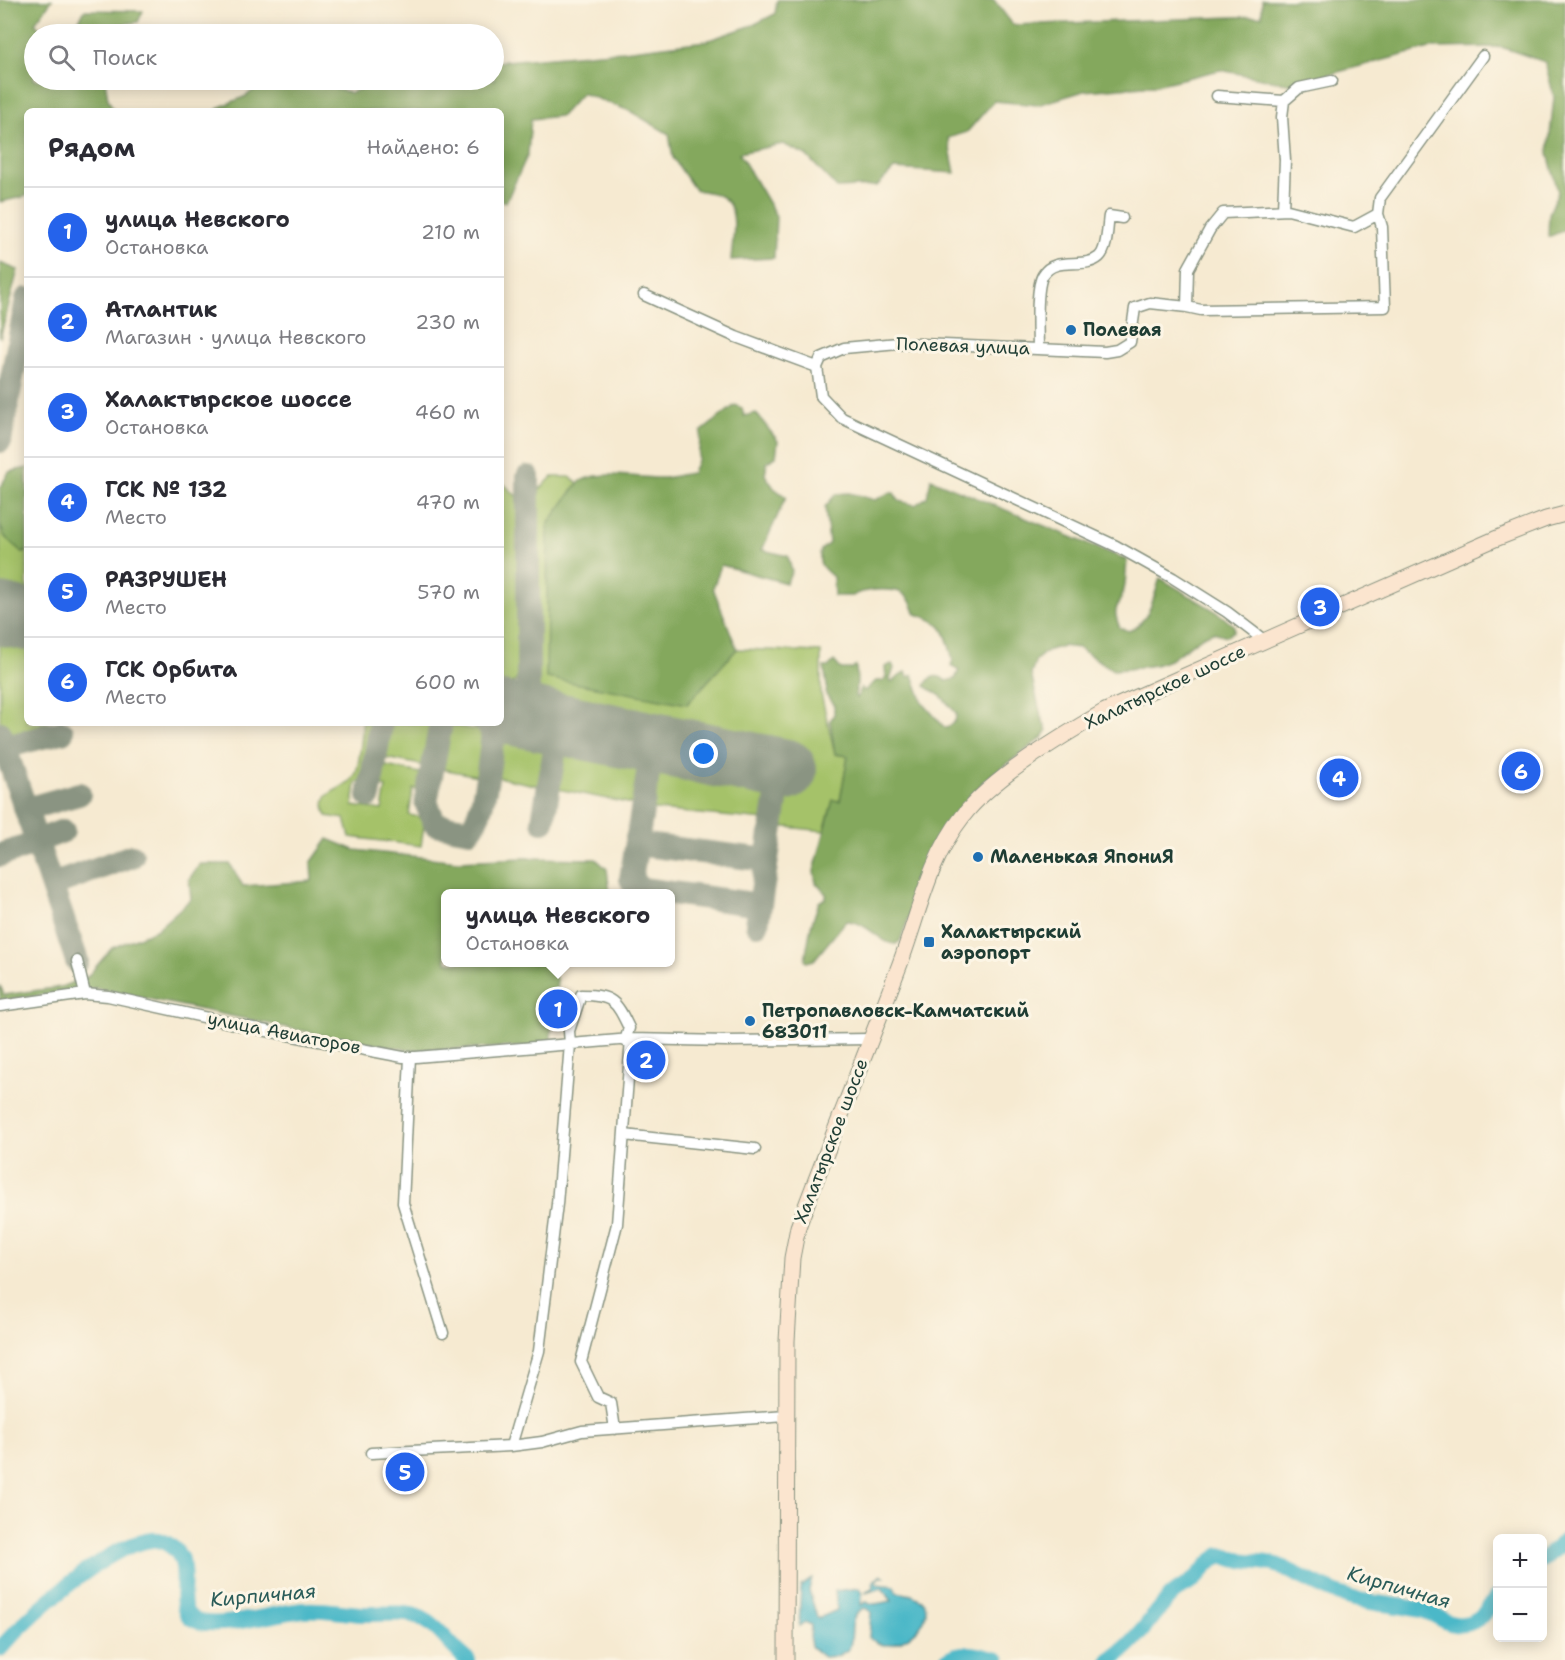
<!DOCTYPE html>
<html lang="ru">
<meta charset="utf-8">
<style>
:root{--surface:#fff;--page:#f2f2f3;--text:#2b2b33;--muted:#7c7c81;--line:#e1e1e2;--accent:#2563eb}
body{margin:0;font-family:"Shantell Sans",sans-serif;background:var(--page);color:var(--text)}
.controls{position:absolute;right:18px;bottom:18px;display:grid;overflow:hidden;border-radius:9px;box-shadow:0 3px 15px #0003}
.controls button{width:54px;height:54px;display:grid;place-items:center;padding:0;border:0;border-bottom:2px solid var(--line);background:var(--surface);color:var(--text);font:30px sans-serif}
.you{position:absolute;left:704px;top:754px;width:21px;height:21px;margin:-15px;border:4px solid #fff;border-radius:50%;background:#1a73e8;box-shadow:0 0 0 9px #1a73e833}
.badge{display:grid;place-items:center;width:39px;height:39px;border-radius:50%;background:var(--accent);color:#fff;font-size:20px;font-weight:700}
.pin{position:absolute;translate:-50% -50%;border:3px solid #fff;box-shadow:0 2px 6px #0006}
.popup{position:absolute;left:441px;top:889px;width:234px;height:78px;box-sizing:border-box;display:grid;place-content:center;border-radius:9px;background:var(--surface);filter:drop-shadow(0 2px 4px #0005);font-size:20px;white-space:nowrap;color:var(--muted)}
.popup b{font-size:22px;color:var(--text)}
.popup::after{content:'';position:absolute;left:50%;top:100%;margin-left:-12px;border:12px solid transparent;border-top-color:var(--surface)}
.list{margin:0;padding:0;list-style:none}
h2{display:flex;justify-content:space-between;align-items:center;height:78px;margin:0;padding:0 24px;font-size:26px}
h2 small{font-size:20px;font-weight:400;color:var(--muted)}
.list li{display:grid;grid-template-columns:39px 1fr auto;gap:18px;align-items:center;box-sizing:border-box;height:90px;padding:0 24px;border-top:2px solid var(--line)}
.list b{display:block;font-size:22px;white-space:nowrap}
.list p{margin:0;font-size:20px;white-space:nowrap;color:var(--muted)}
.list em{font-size:20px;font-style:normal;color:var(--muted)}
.icon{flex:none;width:33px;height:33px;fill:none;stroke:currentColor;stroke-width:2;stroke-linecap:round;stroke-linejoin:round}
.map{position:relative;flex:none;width:1565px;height:1660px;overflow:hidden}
.search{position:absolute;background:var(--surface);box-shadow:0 3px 15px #0003;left:24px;top:24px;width:480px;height:66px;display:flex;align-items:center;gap:15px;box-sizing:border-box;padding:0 21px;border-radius:33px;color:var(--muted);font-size:22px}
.panel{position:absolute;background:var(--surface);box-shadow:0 3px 15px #0003;left:24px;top:108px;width:480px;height:618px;border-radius:9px}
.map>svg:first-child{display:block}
.green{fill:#a5c269;stroke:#62804e;stroke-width:1.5}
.forest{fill:#84a85d;stroke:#527248;stroke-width:1.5}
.water{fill:#4cb8c8;stroke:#367a7e;stroke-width:1.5}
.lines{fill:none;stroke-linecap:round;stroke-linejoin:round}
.river{stroke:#4cb8c8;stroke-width:16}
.taxiway{stroke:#8a9482;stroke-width:24}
.runway{stroke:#8a9482;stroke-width:62}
.street-casing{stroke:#8a9482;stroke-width:13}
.secondary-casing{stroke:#8a9482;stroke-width:17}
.street{stroke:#fff;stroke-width:10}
.secondary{stroke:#fbe5cf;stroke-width:15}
.poi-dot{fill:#1f6fb2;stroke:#fcf5e5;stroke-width:2}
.labels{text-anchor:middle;stroke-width:6;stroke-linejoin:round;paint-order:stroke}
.poi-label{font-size:18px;font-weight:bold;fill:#1f3d34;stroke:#fcf5e5;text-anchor:start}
.street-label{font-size:18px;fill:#1f3d34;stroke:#fcf5e5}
.water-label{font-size:20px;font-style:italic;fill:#2a5c59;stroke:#fcf5e5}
</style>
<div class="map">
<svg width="1565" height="1660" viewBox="0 0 1565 1660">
<rect width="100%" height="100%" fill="#fcf5e5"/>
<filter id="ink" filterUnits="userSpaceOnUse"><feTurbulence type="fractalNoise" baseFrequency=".0167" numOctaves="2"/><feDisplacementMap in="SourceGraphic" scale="12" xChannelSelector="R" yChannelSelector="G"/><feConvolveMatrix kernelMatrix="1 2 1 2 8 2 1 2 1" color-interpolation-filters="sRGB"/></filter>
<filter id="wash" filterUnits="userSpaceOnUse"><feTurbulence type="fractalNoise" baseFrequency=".008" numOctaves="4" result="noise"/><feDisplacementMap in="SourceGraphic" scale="24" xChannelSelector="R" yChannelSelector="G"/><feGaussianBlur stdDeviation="1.35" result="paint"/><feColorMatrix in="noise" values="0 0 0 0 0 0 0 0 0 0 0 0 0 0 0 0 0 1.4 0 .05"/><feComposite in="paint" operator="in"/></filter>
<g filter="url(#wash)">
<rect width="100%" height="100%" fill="#f6ead1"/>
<path class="green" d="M552,477H570L578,483L548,524L687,704L737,649L821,652V694L835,754L848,756L840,801L833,800L824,831L778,826L789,750L543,701L533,684L534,495Z
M501,481L517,497L521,671L516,681L501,689Z
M0,525L5,537L23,553L27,551V598L0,592Z
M0,637L27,642V723H48L39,731L13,737L3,731L0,720Z
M362,723H376L368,775L365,779L356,783L353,806L382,810L386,787L377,786L381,765L425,774L422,790L413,789L409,815L425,818L421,846L350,837L345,819L327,816C315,787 344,794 355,775C359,767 363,731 362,723Z
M387,723H436L427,766L380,757Z
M446,724L487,732L478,776L437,768Z
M501,735L549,745L540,786L492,776Z
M565,748L641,763L633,804L557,789Z
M655,766L771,788L765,820L647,809Z"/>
<path class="forest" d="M0,0H52L35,23L44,34H34V80H105L108,99L114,111H27V196L0,202Z
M777,0H994L1013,25L1262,16V0H1565V230L1548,237L1549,214L1558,192L1548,153L1554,97L1545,62L1501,47L1430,48L1292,84L1220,70L1156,85L1084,91L1038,105L994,101L967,132L948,138L955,173L894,169L877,186L837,188L806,155L783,144L739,153L776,216L774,258L731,260C732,240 742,205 718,195C711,192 702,191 695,190L673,158L669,134L630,111L582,93L561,116L531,119L528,154L506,202L501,201V111H216L220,107L246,96L266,80H316L319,83L350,93L383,80H494V62L623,51L706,41L753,25L775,14Z
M85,10L143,11L138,22L96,28L97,34H74L75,26Z
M0,263L18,270L0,338Z
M735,405L742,408L744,416L756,413L778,441L776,457L767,462L765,475L774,488L786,497L762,550L788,556L792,572L786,583L721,565L713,588L737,649L687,704L546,678L548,524L578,483C596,468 641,479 664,478C673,477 683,474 692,473L698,458L701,432Z
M27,468V551L23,553L5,537L0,525V488L9,472Z
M931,479L1127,560C1126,570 1126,580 1124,590C1118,609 1111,607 1120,628L1129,631C1150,621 1153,599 1160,578L1217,612L1234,626V631L1227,636L1213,632L1203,636L1170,660L1155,665L1128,669L1113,670L1079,648L1062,646L1047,651L1036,660L1031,674L1041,716L1047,731L1043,737L984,781L947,824L937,840L900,941L896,944C881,945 868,921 846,921L814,960L807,962L805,959L811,926L819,902L826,898V894L816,883L814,871L833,800L840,801L848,756L835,754L830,721L834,714V704L826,695L827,686L824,667H828L834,661L841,669H852L856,666L857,682L855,696L857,698L861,687L864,691L876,681H883L886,677L885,667L892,664L894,668L890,680L891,682L906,672L908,677L913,675L923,703L944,727L947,728L955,721L957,714L941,696L925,686C929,676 938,673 946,681L955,679L959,670L951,665L953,660C945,632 947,623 916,614C912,606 910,597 902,593C891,588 861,589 853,596H834L833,577C823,568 817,565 821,550L829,543L825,507L836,494L849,493L875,500L889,493H894L899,501L915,505L927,497Z
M328,839L355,850L458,861L525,858L596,859L607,869L610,893L446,894V962L550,963L557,981L550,1046L411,1050L328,1036L96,988L0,1001V985L4,995L61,987L87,977L112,948L156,930L191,899L189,879L200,864H230L243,886L312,881L311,863Z"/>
<path class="water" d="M881,1575L884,1577H879L876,1582L877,1584L895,1586L897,1592L912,1595L924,1601C933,1623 906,1644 886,1645C879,1645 874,1641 869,1637L871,1612L865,1608C846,1614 855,1635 849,1649L837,1656L823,1657L811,1646L810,1640L811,1625L805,1622L799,1626L801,1586L812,1579L809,1590L817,1617L819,1618L837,1610L835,1591L859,1588L862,1594L861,1605L866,1602L875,1604L892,1601L882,1588L865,1593L874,1587L873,1582Z"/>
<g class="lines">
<path class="river" d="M1542,1560L1565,1541
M0,1649C29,1615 108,1544 152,1540C158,1539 164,1541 169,1545C201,1565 165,1613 200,1622C225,1628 276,1613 303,1610C322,1608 343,1613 362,1614C381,1615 403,1610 421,1618C440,1627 451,1648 468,1660
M946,1660C963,1649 980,1655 998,1660
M1110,1660C1138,1642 1149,1619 1171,1596C1179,1588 1189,1585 1197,1577C1205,1569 1210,1560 1221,1555C1226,1556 1229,1558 1234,1559C1248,1563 1264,1560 1279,1566C1304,1577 1327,1592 1354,1599C1376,1604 1400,1605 1422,1610C1440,1615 1448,1629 1469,1623C1483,1619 1490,1606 1498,1595"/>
<path class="taxiway" d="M0,441L27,299
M528,477V718
M441,723L426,802L435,824L470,830C486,813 491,748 494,723
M0,733L77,961
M653,743L631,879L633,883L642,889L760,905
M5,747L62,732
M369,796L381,723
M26,809L79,794
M543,821L559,725
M637,838L644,845L767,860
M37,841L63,831
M0,855L38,843
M52,885L132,856
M757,924L781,769"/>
<path class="runway" d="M0,614L27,620
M501,712L786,770"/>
</g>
</g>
<g filter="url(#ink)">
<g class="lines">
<defs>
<path id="street" d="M1217,96L1284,101L1282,117L1285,160L1283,210
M1284,101L1299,88L1332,81
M644,295L736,337L817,367L821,396L842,418L1116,546L1173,578L1227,612L1265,641
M1187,307L1201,310L1385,307L1382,227L1378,214
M1038,349C1038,332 1035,288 1043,275C1055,255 1084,270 1099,257C1108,249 1107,227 1109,216L1122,218
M817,367L821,358L844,348L898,343L1105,352L1117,350L1130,342L1135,308L1150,303L1187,307L1188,269L1210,229L1223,213L1288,210L1354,227L1378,214L1380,198L1483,56
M77,961L85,994
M0,1006L85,994L108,996L262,1030L403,1057H416L631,1039L727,1041L870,1039
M410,1057L403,1203L443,1333
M624,1135L755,1149
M615,1429L611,1403L598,1397L581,1362L617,1224L631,1039
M511,1446L539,1351L557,1204L570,1044L569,1031L581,995C613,995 616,1001 629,1028L625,1041
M371,1453L511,1446L542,1442L582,1431L786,1416"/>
<path id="secondary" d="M786,1660L787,1341L792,1258L798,1227C830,1141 865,1056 898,969C918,918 928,860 963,816C993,777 1062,736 1105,711L1495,539L1546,519L1565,514"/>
</defs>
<use href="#street" class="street-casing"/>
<use href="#secondary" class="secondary-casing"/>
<use href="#street" class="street"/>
<use href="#secondary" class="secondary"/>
</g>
</g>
<g class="poi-dot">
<circle cx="1071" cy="330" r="6"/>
<circle cx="978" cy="857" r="6"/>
<rect x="923" y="936" width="12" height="12" rx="3"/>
<circle cx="750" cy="1021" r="6"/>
</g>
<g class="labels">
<g class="poi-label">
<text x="1083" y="336">Полевая</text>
<text x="990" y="863">Маленькая ЯпониЯ</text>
<text x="941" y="938">Халактырский<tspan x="941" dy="21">аэропорт</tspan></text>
<text x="762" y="1017">Петропавловск-Камчатский<tspan x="762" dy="21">683011</tspan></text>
</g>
<g class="street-label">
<text transform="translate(963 346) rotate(2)" y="6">Полевая улица</text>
<text transform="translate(1165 687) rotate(-25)" y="6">Халатырское шоссе</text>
<text transform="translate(284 1033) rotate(11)" y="6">улица Авиаторов</text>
<text transform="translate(831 1141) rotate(-69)" y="6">Халатырское шоссе</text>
</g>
<g class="water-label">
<text transform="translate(1399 1587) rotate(16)" y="7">Кирпичная</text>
<text transform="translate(263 1595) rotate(-5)" y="7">Кирпичная</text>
</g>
</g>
</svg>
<div class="controls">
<button>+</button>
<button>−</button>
</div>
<div class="you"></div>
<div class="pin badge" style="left:558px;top:1009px">1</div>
<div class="popup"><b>улица Невского</b>Остановка</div>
<div class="pin badge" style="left:646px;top:1060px">2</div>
<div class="pin badge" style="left:1320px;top:607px">3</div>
<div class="pin badge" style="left:1339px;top:778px">4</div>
<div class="pin badge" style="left:405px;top:1472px">5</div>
<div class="pin badge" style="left:1521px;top:771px">6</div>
<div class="search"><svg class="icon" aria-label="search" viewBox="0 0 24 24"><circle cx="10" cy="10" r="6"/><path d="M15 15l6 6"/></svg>Поиск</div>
<section class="panel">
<h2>Рядом<small>Найдено: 6</small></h2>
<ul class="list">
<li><span class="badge">1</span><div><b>улица Невского</b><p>Остановка</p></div><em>210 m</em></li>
<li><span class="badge">2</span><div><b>Атлантик</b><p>Магазин · улица Невского</p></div><em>230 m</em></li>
<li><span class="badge">3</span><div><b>Халактырское шоссе</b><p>Остановка</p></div><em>460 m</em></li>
<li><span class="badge">4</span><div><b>ГСК № 132</b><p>Место</p></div><em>470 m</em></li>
<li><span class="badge">5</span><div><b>РАЗРУШЕН</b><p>Место</p></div><em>570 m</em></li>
<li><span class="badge">6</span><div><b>ГСК Орбита</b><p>Место</p></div><em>600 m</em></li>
</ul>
</section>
</div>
